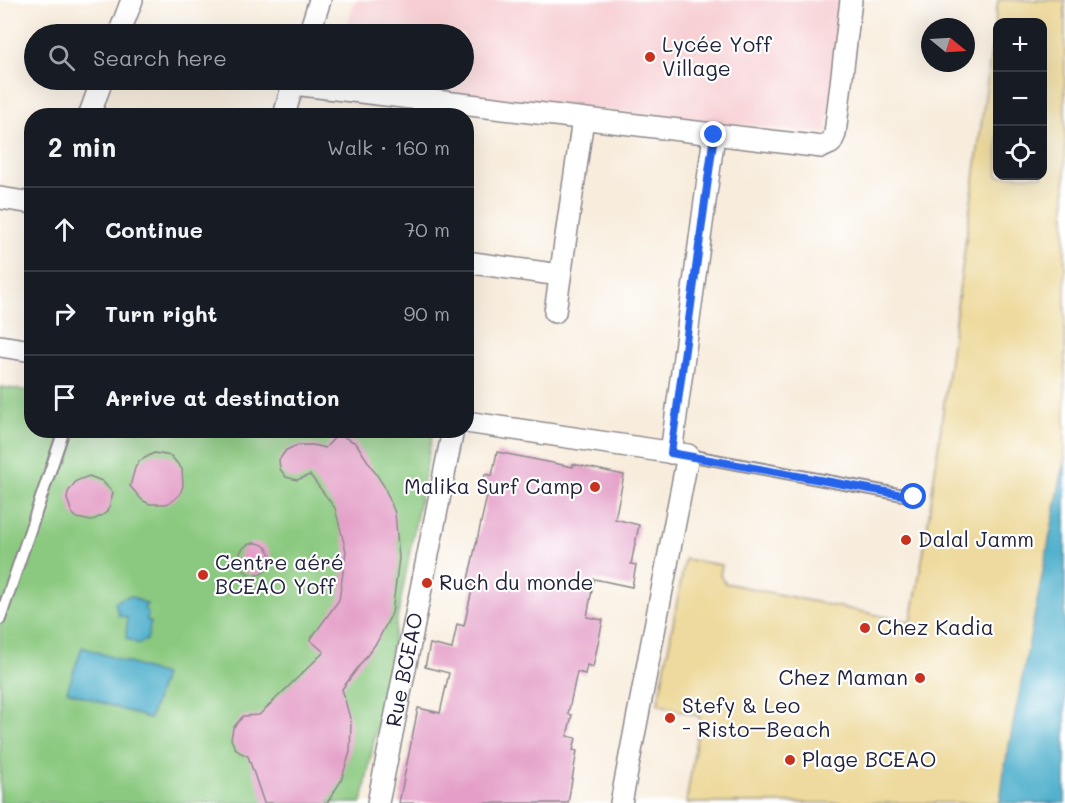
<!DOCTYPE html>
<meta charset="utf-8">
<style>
:root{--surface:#171b24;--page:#20242c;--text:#f1f3f6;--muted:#9ea1a6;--line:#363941}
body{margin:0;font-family:Mali,sans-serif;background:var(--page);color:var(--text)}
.controls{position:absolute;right:18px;top:18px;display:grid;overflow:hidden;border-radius:12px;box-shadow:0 6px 24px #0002}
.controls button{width:54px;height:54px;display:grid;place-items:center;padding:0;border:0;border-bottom:2px solid var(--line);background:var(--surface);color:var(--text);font:30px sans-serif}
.compass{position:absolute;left:921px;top:18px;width:54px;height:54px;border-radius:50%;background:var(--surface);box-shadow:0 6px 24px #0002;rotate:108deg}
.stop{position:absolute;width:18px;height:18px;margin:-14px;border:4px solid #2563eb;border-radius:50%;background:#fff}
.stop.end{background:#2563eb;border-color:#fff;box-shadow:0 2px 6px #0008}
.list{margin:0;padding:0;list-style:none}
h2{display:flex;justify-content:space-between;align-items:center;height:78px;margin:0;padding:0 24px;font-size:26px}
h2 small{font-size:20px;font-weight:400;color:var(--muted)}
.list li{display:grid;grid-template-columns:39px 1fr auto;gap:18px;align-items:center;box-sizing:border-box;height:84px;padding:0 24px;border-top:2px solid var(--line)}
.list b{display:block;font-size:22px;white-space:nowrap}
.list em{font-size:20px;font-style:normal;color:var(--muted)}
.icon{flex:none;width:33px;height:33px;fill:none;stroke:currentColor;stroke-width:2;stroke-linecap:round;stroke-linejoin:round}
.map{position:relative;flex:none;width:1065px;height:803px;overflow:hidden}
.search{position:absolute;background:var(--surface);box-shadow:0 6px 24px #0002;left:24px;top:24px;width:450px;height:66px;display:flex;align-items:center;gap:15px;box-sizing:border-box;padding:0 21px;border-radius:33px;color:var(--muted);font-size:22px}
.panel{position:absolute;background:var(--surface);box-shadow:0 6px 24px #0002;left:24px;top:108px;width:450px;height:330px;border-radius:24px}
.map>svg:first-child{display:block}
.built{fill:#f7cfd3}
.green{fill:#8bc980;stroke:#56765e;stroke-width:1.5}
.sand{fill:#eeda9e;stroke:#887e6c;stroke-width:1.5;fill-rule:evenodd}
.water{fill:#4aadca;stroke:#366882;stroke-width:1.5}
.building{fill:#e49ec7}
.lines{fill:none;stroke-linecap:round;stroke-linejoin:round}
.service-casing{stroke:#8d888c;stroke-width:14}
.minor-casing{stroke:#8d888c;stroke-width:24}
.service{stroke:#fff;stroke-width:10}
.minor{stroke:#fff;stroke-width:21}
.route{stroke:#2563eb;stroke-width:8}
.poi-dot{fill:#c8321e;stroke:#fff;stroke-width:2}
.labels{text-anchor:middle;stroke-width:4.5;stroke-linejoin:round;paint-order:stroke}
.poi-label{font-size:21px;fill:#22223b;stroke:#fff;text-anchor:start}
.street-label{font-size:21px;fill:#22223b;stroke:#fff}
</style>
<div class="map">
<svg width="1065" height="803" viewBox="0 0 1065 803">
<rect width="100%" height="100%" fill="#fff"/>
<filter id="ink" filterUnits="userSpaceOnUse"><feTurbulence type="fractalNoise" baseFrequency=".0167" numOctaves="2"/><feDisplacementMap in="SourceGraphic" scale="12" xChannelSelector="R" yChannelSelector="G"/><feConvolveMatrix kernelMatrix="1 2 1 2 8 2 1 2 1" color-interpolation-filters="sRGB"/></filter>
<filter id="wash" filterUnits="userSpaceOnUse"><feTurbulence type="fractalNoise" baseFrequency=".008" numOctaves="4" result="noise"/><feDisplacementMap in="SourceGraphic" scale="24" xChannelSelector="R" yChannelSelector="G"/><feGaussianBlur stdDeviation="1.35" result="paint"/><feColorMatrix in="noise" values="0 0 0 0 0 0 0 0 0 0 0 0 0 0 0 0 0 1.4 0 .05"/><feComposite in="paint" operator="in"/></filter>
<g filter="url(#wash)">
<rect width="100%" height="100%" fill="#f8eddd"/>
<path class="built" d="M355,0H843L827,134L331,80H464V34H345Z"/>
<path class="green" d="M0,387L31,391L32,430L433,431L362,803H0Z"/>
<path class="sand" d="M998,0H1065V458L1000,803H686L700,717L658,704L685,559L722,565L720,575L725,583L911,622L926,538ZM998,22H1042V176H998Z"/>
<path class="water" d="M1065,458V803H1000L1004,771Z
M130,596L147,604L144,609L148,612L147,620L151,622L147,640L138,644L126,638L127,617L119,616L115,603L122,598Z
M82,647L164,675L150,719L67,691Z"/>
<g id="blocks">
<path class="building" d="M338,434L356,443L384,486L395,513L399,558L392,613L377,642L342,689L351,722L350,752L341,781L327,803H264L248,756L239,752L234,746L231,739L233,728L243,716L259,715L324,652L310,640L339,600L346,551L335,508L310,475L297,480L286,477L280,469L279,460L286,450L298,445H313L325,448Z
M497,452L573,467V464L624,475L615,519L639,525L631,564L636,565L632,587L594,579L587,617L603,620L593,667L587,665L585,674L577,672L568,714L572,715L567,736L576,738L573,750L577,751L568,803H399L418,708L440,713L449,673L425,667L430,644L452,649L457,624L464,626L473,585L467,584L487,496L481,495L485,474L492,476Z
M154,453L171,456L182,469L183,486L180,494L174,500L166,504H149L142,500L130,486L135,468L139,461Z
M89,476L102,481L113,493L109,508L105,514L91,521L77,518L72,513L67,499L68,492L76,481Z
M239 559a16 16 0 1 1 32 0a16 16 0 1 1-32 0Z"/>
</g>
</g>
<g filter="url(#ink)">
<use href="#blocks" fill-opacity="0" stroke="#8d888c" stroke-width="1.5"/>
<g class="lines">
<defs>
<path id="service" d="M688,455L914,497
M0,619L64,430"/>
<g id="minor">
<path d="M119,34L132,0"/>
<path d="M309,34L320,0"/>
<path d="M293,84L822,147L831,143L835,134L851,0"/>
<path d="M89,116L102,80"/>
<path d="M284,116L294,80"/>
<path d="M0,198L32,203"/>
<path d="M466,262L560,275"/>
<path d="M555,312L583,119"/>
<path d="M0,346L32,351"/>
<path d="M466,422L688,455L621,803"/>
<path d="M671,453L714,135"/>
<path id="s1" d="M378,803L453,430"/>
</g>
</defs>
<use href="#service" class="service-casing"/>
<use href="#minor" class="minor-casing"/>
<use href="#service" class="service"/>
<use href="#minor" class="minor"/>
</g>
</g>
<g class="lines" filter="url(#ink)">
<path class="route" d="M714,135L671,453L914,497"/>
</g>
<g class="poi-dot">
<circle cx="650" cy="57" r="6"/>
<circle cx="595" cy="487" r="6"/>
<circle cx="906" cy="540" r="6"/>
<circle cx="203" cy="575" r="6"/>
<circle cx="427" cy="583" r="6"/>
<circle cx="865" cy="628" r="6"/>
<circle cx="920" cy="678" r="6"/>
<circle cx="670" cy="718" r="6"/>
<circle cx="790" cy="760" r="6"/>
</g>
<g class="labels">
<g class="poi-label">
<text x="662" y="52">Lycée Yoff<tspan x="662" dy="24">Village</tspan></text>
<text x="583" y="494" text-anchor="end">Malika Surf Camp</text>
<text x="918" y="547">Dalal Jamm</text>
<text x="215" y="570">Centre aéré<tspan x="215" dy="24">BCEAO Yoff</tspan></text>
<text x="439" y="590">Ruch du monde</text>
<text x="877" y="635">Chez Kadia</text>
<text x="908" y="685" text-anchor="end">Chez Maman</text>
<text x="682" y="713">Stefy &amp; Leo<tspan x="682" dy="24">- Risto–Beach</tspan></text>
<text x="802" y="767">Plage BCEAO</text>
</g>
<g class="street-label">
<text dy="7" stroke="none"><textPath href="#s1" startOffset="136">Rue BCEAO</textPath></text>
</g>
</g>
</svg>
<div class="controls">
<button>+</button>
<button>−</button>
<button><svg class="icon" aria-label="locate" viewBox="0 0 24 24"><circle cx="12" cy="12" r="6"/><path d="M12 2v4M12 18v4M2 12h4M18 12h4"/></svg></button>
</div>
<svg class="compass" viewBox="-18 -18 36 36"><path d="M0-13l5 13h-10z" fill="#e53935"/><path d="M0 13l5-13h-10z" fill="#9ea1a6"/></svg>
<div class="stop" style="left:914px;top:497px"></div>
<div class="stop end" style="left:714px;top:135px"></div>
<div class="search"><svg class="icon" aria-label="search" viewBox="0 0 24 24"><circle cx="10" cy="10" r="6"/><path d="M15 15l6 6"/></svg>Search here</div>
<section class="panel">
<h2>2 min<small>Walk · 160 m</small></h2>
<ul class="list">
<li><svg class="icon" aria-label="ahead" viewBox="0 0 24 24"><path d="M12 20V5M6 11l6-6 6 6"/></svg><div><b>Continue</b></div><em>70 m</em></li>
<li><svg class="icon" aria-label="right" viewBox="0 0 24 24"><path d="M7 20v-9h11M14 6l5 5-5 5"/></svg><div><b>Turn right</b></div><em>90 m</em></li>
<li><svg class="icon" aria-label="arrive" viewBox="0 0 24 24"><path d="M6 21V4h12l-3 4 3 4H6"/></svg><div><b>Arrive at destination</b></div></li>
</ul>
</section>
</div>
